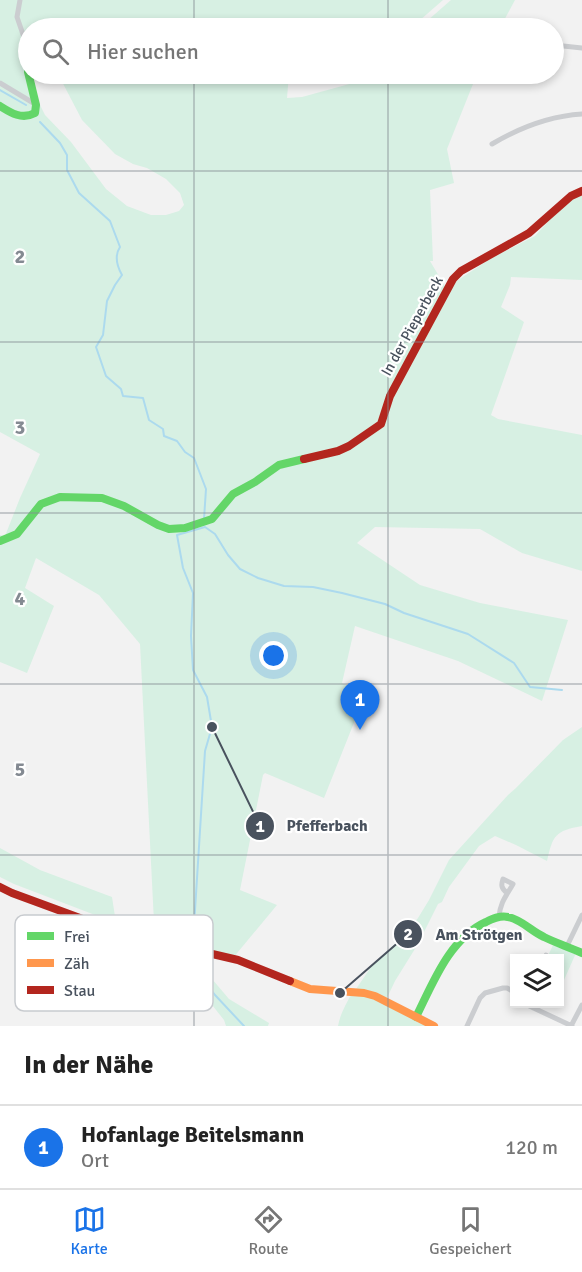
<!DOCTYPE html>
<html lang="de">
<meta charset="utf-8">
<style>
:root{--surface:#fff;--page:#f6f6f6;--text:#222;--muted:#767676;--line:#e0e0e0;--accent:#1a73e8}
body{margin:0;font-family:Signika,sans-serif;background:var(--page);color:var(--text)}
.controls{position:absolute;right:18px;bottom:18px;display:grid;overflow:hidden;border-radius:0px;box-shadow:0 3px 9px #0003}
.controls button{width:54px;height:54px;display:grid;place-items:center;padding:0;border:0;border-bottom:2px solid var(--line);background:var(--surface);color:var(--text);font:30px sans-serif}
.you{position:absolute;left:274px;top:656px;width:21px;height:21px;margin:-15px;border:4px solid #fff;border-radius:50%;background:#1a73e8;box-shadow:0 0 0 9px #1a73e833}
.badge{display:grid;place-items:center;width:39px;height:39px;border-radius:50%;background:var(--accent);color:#fff;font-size:20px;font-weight:700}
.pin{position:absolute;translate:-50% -50px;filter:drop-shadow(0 2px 3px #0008)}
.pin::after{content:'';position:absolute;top:32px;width:21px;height:18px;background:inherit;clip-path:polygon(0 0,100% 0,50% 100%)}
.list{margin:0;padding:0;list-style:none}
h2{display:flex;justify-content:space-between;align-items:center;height:78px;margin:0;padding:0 24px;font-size:26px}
h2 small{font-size:20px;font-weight:400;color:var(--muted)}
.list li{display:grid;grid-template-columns:39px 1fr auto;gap:18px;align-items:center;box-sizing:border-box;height:84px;padding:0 24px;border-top:2px solid var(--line)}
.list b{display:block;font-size:22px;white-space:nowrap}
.list p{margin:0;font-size:20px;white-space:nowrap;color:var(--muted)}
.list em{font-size:20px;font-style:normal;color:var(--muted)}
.icon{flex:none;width:33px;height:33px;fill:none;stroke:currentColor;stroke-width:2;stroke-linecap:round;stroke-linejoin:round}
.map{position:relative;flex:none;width:582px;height:1026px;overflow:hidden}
.search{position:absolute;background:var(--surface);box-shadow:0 3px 9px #0003;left:18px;right:18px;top:18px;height:66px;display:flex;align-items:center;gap:15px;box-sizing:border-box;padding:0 21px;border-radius:33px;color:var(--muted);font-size:22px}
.sheet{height:162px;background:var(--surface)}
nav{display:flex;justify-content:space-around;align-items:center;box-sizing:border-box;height:84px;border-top:2px solid var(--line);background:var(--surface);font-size:16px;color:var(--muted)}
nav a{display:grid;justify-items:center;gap:3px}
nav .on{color:var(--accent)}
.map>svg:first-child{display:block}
.green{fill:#d7f0e3}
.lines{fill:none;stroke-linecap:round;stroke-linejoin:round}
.stream{stroke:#acdaee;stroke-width:2}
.street{stroke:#cbcdd0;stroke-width:5}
.fast{stroke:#63d668;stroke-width:8}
.slow{stroke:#ff974d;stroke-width:8}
.jam{stroke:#b3261e;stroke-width:8}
.grid{fill:none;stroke:#848a92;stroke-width:1.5;stroke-opacity:0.55}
.labels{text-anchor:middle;stroke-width:4.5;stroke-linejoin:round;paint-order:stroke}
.street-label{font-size:15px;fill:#49525e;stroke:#fff}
.key{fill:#fff;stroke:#c8cbcf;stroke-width:1.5}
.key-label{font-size:16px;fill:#49525e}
.grid-label{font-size:20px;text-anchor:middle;font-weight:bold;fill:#848a92;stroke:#fff;stroke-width:4.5;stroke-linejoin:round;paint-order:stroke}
.leader{fill:none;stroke:#49525e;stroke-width:2}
.callout-dot{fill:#49525e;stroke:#fff;stroke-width:2}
.mark-label{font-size:18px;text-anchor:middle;font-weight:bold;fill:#fff}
.callout-label{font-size:16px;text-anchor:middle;font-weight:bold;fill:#49525e;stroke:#fff;stroke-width:4.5;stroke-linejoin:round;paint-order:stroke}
</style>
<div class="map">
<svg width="582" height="1026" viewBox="0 0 582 1026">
<rect width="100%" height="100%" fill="#f2f2f2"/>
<path class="green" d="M0,0H443L411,28H360L359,23L296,24L295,28H28V74L41,107L45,115L71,142L106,189L127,206L151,215H166L179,211L184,205L180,193L166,179L147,168L133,164L115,154L82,120L58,74H289L287,98L302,97L364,80L371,74H477L447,149L454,183L430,190L433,261H430L446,288L490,259L535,236L565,203L582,194V280L511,277L510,285L501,307L524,322L491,415L498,419L582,435V571L522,553L480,529L375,527L357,543L420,585L480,603L568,620L542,701L458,661L355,626L342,683L365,695L324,798L265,773L263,775L240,890L277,905L233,958L202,951L201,966L229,999L269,1023L268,1026H226L224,1020L197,986L155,942L140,644L99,595L36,558L25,588L54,606L27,673L0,662V535L5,536L20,498L40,454L0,432Z
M451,0H515L500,28H419Z
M582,727V826C555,831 553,835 547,861L516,845L495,836L479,846L449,887L442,902L438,904L418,944L395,981L386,1000L354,992L371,967L399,940L418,918L429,900L449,860L508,795L516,788L563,740Z
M0,848L40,870L112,897L116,923L14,884L0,877Z
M553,945L565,950H568L576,953L560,989V958H547Z
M352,993L364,994L433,1026H338C340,1014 346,1004 352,993Z"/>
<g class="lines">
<path class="stream" d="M0,90L26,105
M40,122L60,143L67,155V170L79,193L110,221L120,247C114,256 117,266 122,275L115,285L107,301L103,335L96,347L106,376L121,389L123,396L143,398L149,420L163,429L164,436L177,441L185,452L194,458L206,489L204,519
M194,926L205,751L212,727L207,697L193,670L191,636L193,593L183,568L177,535L205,527L215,534L228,555L240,569L258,578L284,586L313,587L342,593L385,604L404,613L468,634L514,663L530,687L562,690
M197,971L215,995L244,1026"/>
<path class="street" d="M20,0L17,17L28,49
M554,45L582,48
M0,83L35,104
M492,144C519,128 550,116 582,114
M499,917C500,902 507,895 513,884L503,879C501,885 501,888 507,893
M567,946L582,915
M545,958L546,955
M525,1004L572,1026
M467,1026L480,998L485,993L503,988H507L514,992
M571,1026L582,1005"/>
<path class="fast" d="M0,106C11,113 22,120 35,113L36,105L28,72V59
M0,541L17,534L41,504L60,497L102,498L124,506L158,525L169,529L185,528L212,519L233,494L255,482L279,465L304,459
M416,1017C433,983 449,939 486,922C492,919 500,915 508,917C522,920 531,931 544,937C556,943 569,947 582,953"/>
<path class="slow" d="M290,981L310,989L364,993L375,996L434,1026"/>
<path class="jam" d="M304,459L338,451L349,446L381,424L390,396L453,279L461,271L529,233L571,196L582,191
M0,887L12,893L118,932L238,960L290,981"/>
</g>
<path class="grid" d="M194,0V28M388,0V28M194,74V1026M388,74V1026M0,171H582M0,342H582M0,513H582M0,684H582M0,855H582"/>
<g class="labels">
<g class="street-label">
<text transform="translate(412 326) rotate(-61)" y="5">In der Pieperbeck</text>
</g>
</g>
<rect x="15" y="915" width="198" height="96" rx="9" class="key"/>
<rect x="27" y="932" width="27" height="8" fill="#63d668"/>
<rect x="27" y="959" width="27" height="8" fill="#ff974d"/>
<rect x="27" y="986" width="27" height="8" fill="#b3261e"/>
<g class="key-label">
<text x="64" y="942">Frei</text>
<text x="64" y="969">Zäh</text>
<text x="64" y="996">Stau</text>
</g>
<g class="grid-label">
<text x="20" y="263">2</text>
<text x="20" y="434">3</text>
<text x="20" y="605">4</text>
<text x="20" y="776">5</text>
</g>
<path class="leader" d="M212 727L260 826M340 993L408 934"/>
<g class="callout-dot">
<circle cx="212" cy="727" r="6"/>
<circle cx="340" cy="993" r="6"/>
<circle cx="260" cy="826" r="15"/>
<circle cx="408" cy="934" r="15"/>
</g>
<g class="mark-label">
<text x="260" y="832">1</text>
<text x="408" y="940">2</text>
</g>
<g class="callout-label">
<text x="327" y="831">Pfefferbach</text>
<text x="479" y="940">Am Strötgen</text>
</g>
</svg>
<div class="controls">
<button><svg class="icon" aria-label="layers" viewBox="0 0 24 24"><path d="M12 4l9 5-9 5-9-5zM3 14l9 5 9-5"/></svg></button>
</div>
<div class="you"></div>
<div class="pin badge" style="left:360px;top:730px">1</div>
<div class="search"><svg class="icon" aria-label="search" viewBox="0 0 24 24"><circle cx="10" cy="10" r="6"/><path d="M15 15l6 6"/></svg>Hier suchen</div>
</div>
<section class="sheet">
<h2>In der Nähe<small></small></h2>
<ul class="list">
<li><span class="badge">1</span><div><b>Hofanlage Beitelsmann</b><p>Ort</p></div><em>120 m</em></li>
</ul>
</section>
<nav>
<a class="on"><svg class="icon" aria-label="map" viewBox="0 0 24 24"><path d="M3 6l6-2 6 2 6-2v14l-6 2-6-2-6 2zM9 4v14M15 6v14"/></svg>Karte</a>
<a><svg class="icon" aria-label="directions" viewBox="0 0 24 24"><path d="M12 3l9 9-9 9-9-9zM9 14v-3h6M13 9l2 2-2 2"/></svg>Route</a>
<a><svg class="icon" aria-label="saved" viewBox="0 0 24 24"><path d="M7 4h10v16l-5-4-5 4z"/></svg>Gespeichert</a>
</nav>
